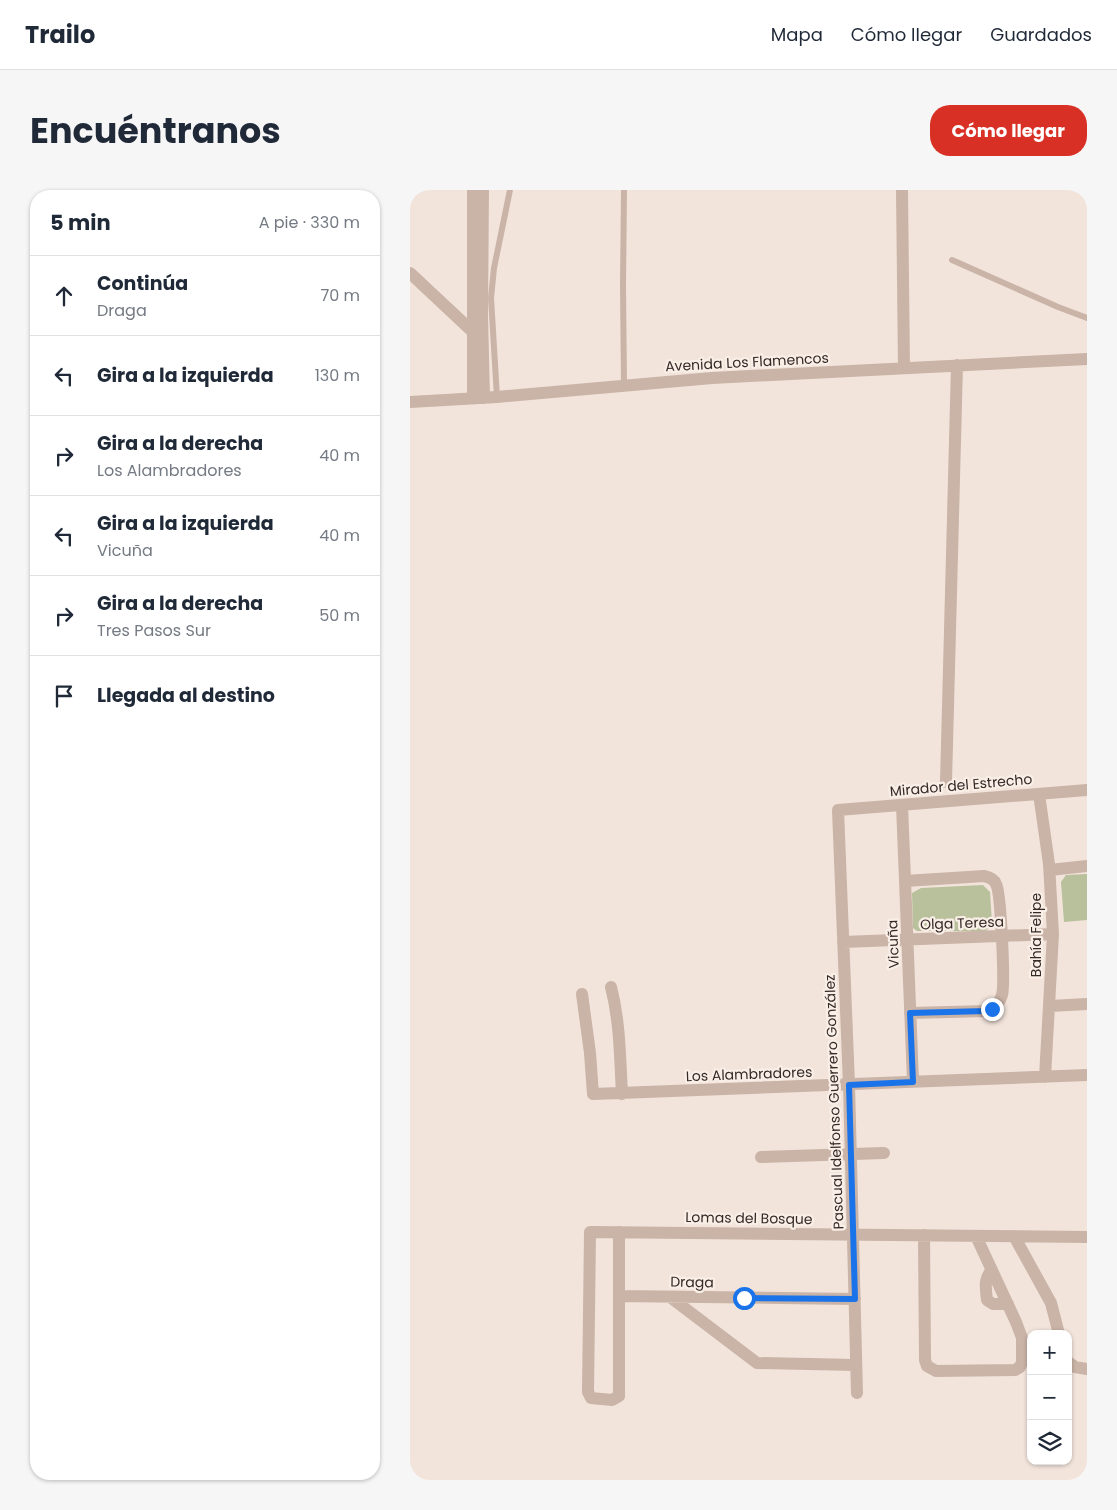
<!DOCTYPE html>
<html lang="es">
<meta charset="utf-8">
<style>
:root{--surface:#fff;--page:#f6f6f7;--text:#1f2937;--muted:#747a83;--line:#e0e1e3;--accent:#d93025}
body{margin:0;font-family:Poppins,sans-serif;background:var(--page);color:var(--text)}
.controls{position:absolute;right:15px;bottom:15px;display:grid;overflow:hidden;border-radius:10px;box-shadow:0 1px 4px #0004}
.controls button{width:45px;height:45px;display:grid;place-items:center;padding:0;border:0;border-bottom:1px solid var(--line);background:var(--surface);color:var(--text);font:25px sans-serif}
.stop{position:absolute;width:15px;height:15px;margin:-11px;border:4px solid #1a73e8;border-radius:50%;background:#fff}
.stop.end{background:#1a73e8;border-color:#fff;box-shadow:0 1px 5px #0008}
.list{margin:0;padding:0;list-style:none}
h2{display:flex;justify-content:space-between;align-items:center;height:65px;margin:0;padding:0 20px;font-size:21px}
h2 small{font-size:16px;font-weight:400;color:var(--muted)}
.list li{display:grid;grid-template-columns:32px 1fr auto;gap:15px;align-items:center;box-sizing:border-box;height:80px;padding:0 20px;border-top:1px solid var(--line)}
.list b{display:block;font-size:19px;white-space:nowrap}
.list p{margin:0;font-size:16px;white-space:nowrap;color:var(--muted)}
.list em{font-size:16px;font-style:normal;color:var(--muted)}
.icon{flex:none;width:28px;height:28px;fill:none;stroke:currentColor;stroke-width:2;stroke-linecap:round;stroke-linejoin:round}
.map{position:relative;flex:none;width:677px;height:1290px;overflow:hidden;border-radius:20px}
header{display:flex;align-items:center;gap:30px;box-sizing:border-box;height:70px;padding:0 25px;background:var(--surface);border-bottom:1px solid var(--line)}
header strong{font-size:24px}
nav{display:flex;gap:28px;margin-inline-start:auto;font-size:18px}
.intro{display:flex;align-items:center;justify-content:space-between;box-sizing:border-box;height:120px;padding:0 30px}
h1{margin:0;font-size:35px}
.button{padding:12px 22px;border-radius:20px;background:var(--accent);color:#fff;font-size:18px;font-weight:700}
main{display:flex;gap:30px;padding:0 30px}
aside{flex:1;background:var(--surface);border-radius:20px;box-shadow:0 1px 4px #0004}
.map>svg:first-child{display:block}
.green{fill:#b8c19b}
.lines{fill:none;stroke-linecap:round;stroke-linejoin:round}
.service{stroke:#cab3a7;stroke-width:6}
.minor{stroke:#cab3a7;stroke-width:12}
.route{stroke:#1a73e8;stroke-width:6}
.labels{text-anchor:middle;stroke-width:4.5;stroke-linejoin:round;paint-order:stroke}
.street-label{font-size:14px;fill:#362a27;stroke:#f9efe7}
</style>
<header>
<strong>Trailo</strong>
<nav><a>Mapa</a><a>Cómo llegar</a><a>Guardados</a></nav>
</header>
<div class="intro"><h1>Encuéntranos</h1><a class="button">Cómo llegar</a></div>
<main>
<aside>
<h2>5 min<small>A pie · 330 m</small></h2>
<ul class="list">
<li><svg class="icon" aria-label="ahead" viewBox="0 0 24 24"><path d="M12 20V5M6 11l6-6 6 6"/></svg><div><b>Continúa</b><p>Draga</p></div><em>70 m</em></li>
<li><svg class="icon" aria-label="left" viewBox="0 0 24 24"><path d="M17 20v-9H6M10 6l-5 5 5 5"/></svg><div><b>Gira a la izquierda</b></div><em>130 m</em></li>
<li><svg class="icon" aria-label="right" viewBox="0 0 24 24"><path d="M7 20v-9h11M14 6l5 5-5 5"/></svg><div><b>Gira a la derecha</b><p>Los Alambradores</p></div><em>40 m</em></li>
<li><svg class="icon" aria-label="left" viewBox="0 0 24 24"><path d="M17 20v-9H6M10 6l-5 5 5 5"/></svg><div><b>Gira a la izquierda</b><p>Vicuña</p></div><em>40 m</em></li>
<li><svg class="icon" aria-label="right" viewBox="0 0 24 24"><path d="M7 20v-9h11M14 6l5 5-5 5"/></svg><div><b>Gira a la derecha</b><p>Tres Pasos Sur</p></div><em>50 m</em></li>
<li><svg class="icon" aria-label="arrive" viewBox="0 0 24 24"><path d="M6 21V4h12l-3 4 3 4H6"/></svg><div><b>Llegada al destino</b></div></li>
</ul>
</aside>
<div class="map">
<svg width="677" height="1290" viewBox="0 0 677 1290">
<rect width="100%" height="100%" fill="#f2e4db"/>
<path class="green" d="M677,684V730L654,732L651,692L656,685Z
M573,695L580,702L582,733L576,741H507L503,738L502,703L511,698Z"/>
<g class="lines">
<path class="service" d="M542,70L648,117L677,128
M214,195L213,96L214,0
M87,207L81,108L84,78L100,0"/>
<path class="minor" d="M73,0L72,125L74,208
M492,0L494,178
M0,83L63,142
M63,208V0
M0,212L87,207L302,188L677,169
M536,592L547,175
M629,604L639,674L643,744L635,887
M492,615L503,891
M640,680L677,676
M495,691L574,686C579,687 584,689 586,694C591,702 595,795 592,805C590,813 584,818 577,821L500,823
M433,752L643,744
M201,797C210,832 210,868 212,904
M172,804L180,863L183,904L677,885
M640,816L677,814
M351,967L474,963
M209,1042V1206L202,1210L181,1208L178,1202L180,1042L677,1047
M514,1045L515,1170L517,1176L526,1181L605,1180L610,1177L612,1172V1148L606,1132L566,1046
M604,1046L641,1113L649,1144
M582,1080C573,1089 576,1099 577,1110L583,1114H598
M209,1106L445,1109
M260,1107L347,1173L446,1175
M658,1172L665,1177L677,1179
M447,1203L439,895L428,620L677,600"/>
</g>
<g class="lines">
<path class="route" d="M334,1108L445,1109L439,895L503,892L500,823L576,821L582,819"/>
</g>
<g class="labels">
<g class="street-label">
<text transform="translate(337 172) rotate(-3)" y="5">Avenida Los Flamencos</text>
<text transform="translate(551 595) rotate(-5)" y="5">Mirador del Estrecho</text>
<text transform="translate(552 733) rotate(-2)" y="5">Olga Teresa</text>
<text transform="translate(626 745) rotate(-90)" y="5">Bahía Felipe</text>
<text transform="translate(483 754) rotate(-92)" y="5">Vicuña</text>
<text transform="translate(339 884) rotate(-2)" y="5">Los Alambradores</text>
<text transform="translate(424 912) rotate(-92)" y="5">Pascual Idelfonso Guerrero González</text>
<text transform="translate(339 1028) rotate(1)" y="5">Lomas del Bosque</text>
<text transform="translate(282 1092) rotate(1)" y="5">Draga</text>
</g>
</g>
</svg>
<div class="controls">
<button>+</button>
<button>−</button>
<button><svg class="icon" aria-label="layers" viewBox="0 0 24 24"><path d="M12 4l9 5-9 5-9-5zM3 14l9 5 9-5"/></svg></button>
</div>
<div class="stop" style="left:334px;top:1108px"></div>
<div class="stop end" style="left:582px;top:819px"></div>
</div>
</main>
